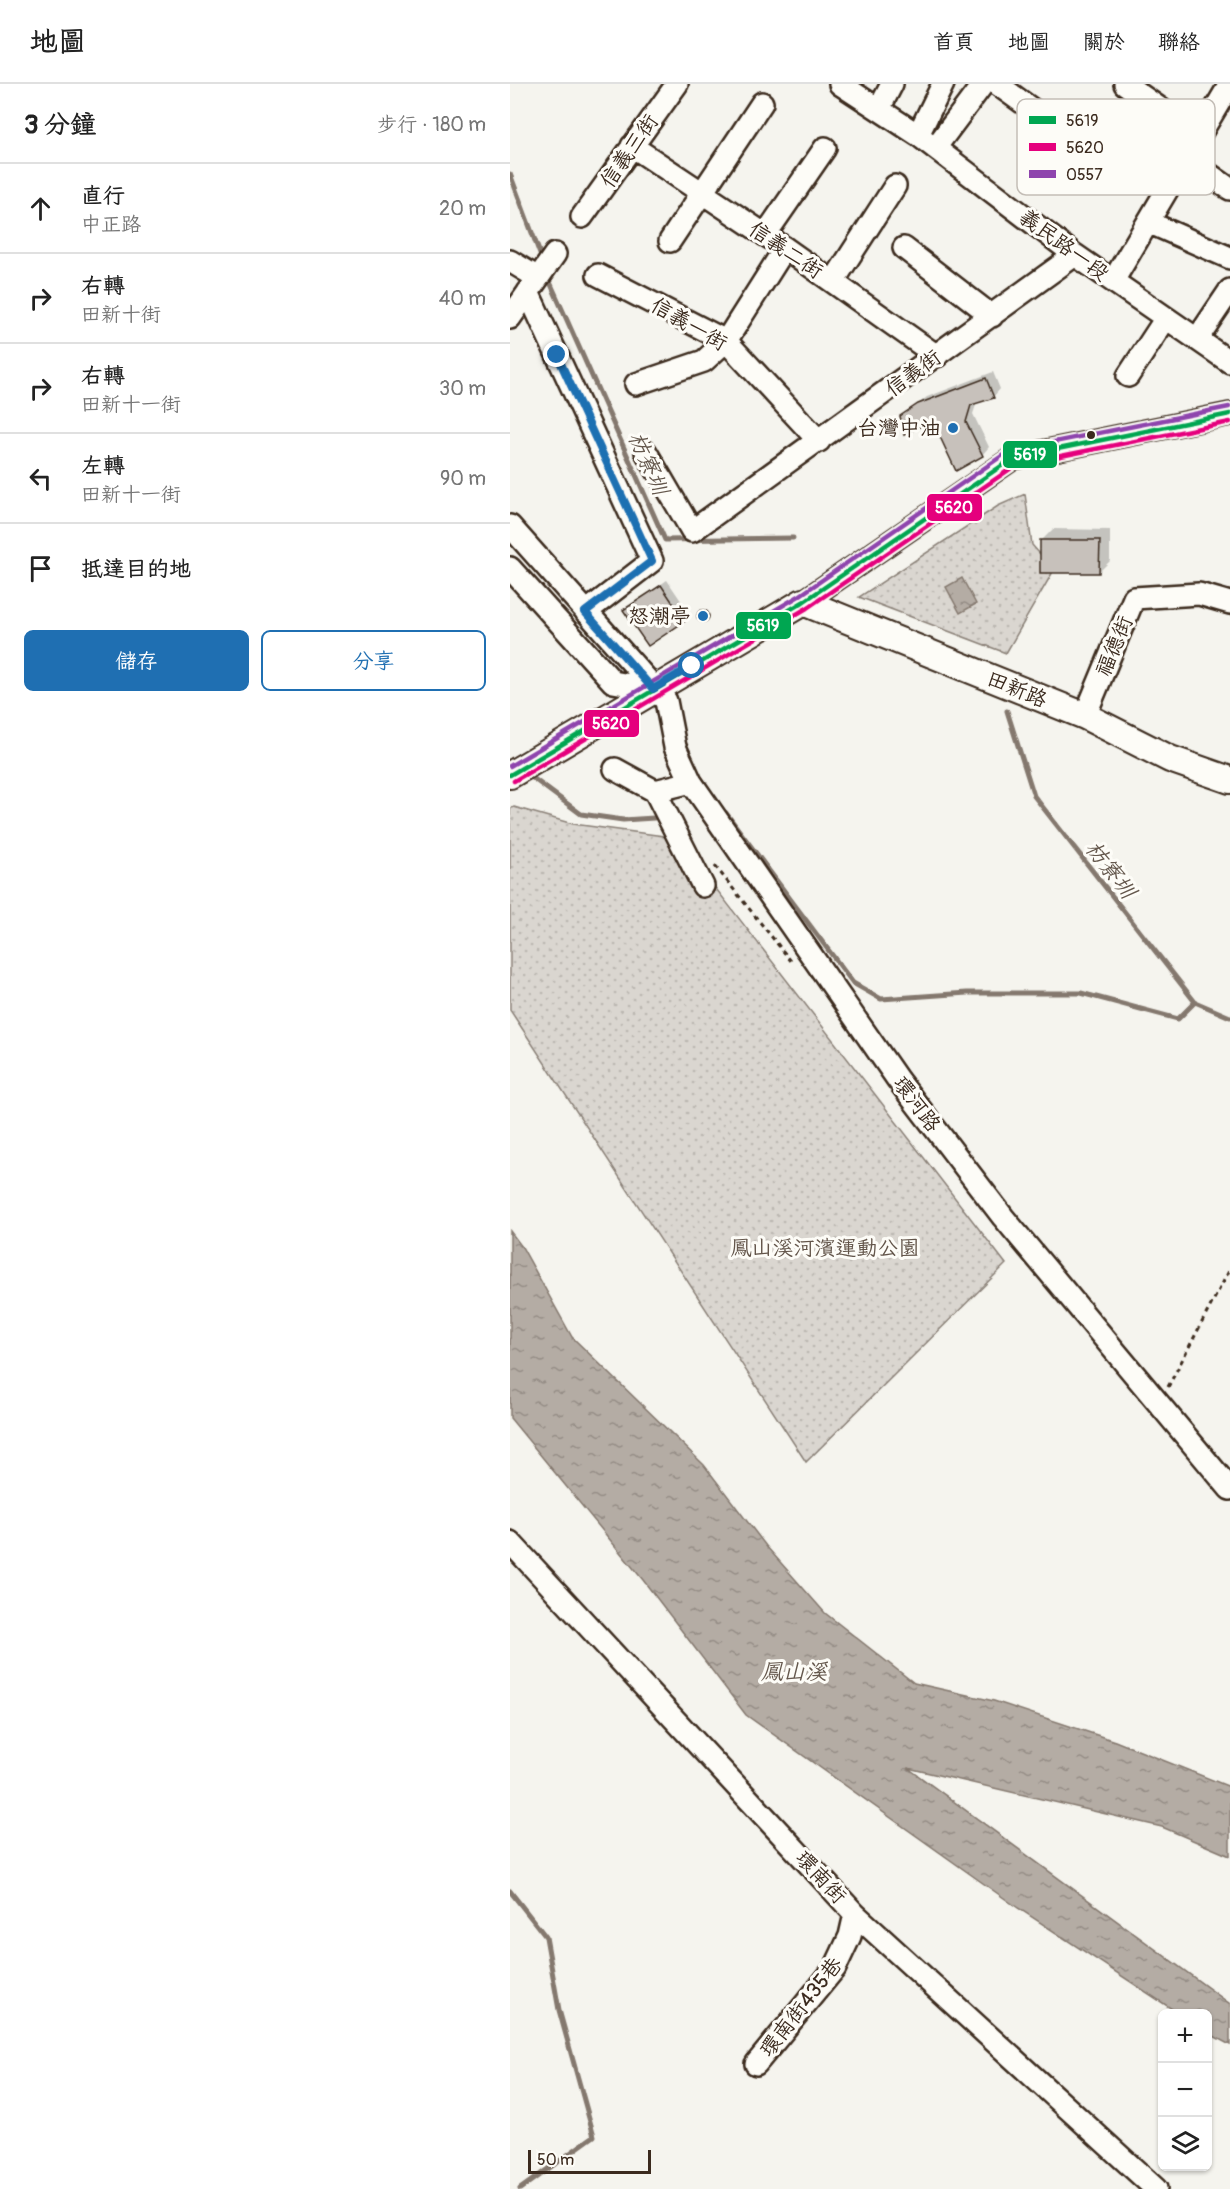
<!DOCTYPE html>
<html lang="zh-TW">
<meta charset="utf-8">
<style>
:root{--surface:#fff;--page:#f2f2f2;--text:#222;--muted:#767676;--line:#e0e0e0;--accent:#1f6fb2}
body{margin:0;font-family:Pangolin,"LXGW WenKai TC",sans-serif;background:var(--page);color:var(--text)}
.controls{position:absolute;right:18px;bottom:18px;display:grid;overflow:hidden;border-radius:9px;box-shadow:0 2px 4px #0004}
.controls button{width:54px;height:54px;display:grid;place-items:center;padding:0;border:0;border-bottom:2px solid var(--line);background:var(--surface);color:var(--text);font:30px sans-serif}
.scale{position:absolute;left:18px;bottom:15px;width:123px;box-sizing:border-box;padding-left:6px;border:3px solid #3b2a1e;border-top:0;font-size:16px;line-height:21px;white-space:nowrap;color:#3b2a1e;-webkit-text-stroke:4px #fdfcf7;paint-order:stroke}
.stop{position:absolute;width:18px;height:18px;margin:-14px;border:4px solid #1f6fb2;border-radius:50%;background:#fff}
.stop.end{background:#1f6fb2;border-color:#fff;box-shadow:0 2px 6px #0008}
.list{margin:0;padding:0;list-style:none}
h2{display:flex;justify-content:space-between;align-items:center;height:78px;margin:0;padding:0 24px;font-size:26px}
h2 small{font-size:20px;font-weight:400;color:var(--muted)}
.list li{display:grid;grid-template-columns:39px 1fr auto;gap:18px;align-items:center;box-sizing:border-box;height:90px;padding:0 24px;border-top:2px solid var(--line)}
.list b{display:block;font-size:22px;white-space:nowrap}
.list p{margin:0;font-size:20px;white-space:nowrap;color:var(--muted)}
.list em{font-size:20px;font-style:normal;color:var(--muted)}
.actions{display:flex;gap:12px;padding:18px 24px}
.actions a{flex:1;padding:14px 0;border:2px solid var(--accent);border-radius:9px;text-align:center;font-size:21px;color:var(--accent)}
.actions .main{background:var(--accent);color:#fff}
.icon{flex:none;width:33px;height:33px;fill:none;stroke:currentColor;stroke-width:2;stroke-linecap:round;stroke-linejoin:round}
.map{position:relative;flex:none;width:720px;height:2105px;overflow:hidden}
header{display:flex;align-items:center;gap:36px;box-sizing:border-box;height:84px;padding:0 30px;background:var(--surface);border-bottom:2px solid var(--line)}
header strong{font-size:28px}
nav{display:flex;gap:33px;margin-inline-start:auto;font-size:21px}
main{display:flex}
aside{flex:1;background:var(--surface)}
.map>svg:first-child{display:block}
.park{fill:url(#park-dots);stroke:#8a8077;stroke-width:1.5}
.water{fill:url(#water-ripples);stroke:#84786e;stroke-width:1.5}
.shadow{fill:#0003}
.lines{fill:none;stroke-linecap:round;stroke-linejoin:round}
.stream{stroke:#84786e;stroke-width:5}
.building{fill:#c7c1bb;stroke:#3b2a1e;stroke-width:1.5}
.minor-casing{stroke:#3b2a1e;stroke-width:26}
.major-casing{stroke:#3b2a1e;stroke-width:30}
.path{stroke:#3b2a1e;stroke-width:3;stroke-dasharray:4.5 4.5;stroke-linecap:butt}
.minor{stroke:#fdfcf7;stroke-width:21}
.major{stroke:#fdfcf7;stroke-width:26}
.bus-1-casing{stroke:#fdfcf7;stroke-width:9}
.bus-2-casing{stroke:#fdfcf7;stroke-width:9}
.bus-3-casing{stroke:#fdfcf7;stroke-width:9}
.bus-1{stroke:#00a651;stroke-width:4.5}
.bus-2{stroke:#e5007d;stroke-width:4.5}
.bus-3{stroke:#8e44ad;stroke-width:4.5}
.route{stroke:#1f6fb2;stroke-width:8}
.poi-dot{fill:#1f6fb2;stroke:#fdfcf7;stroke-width:2}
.bus-dot{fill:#3b2a1e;stroke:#fdfcf7;stroke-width:2}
.labels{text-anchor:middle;stroke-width:6;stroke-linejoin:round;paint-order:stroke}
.street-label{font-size:21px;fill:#3b2a1e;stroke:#fdfcf7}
.poi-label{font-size:21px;fill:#3b2a1e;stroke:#fdfcf7;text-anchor:end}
.park-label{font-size:21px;fill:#63554a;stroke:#fdfcf7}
.water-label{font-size:22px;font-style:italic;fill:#65584d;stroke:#fdfcf7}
.key{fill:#fdfcf7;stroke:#c3bdb6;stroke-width:1.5}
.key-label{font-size:16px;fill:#3b2a1e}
.line-badge{stroke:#fdfcf7;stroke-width:2}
.badge-label{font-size:16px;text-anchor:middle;font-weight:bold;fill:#fff}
</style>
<header>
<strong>地圖</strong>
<nav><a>首頁</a><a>地圖</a><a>關於</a><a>聯絡</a></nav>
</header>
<main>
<aside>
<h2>3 分鐘<small>步行 · 180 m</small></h2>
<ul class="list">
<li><svg class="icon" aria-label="ahead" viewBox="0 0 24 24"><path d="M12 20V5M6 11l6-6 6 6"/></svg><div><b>直行</b><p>中正路</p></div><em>20 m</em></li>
<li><svg class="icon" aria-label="right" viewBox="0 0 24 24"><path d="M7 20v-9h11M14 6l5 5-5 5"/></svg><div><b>右轉</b><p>田新十街</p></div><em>40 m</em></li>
<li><svg class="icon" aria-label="right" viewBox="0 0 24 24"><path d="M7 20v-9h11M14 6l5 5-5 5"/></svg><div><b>右轉</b><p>田新十一街</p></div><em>30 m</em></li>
<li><svg class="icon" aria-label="left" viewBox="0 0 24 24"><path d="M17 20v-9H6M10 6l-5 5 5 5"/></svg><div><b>左轉</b><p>田新十一街</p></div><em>90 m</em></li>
<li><svg class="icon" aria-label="arrive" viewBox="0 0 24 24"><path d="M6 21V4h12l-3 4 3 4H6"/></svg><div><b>抵達目的地</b></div></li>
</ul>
<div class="actions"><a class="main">儲存</a><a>分享</a></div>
</aside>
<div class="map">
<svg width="720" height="2105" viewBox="0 0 720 2105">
<defs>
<pattern id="park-dots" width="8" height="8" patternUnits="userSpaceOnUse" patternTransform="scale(1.5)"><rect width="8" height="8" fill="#dad6d0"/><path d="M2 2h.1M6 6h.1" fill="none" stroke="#bcb8b2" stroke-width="1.8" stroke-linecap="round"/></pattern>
<pattern id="water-ripples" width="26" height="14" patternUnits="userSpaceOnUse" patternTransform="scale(1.5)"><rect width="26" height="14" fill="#b4aca4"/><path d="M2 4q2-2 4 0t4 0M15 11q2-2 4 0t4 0" fill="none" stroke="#948c85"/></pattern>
</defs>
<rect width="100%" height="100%" fill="#f5f4ee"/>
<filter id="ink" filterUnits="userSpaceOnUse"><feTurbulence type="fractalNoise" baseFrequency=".0167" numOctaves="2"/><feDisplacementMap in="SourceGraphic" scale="12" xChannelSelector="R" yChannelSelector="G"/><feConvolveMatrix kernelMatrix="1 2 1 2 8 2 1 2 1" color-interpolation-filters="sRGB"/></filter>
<g filter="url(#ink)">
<path class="park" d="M515,410L522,461L544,486L496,569L349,513L488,422Z
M4,723L63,740L154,752L190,784L496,1180L296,1378L0,926V725Z"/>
<path class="water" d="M452,494L466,520L450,529L436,503Z
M0,1147L12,1163L62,1253L194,1381L256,1462L315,1529L404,1599L484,1617L605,1657L720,1703V1772L652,1743L398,1684L720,1920V1961L698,1949V1930L668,1929L508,1824L236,1631L133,1496L0,1334Z"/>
<path class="shadow" d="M483,288L490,305L483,313L467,318L463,330L479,363L472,371L423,334L391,333L417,313Z
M543,445L600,446V477L589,488L532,456Z
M157,496L180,530L138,560L115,526Z
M192,527L199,528L197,535H190Z"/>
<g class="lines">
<path class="stream" d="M0,90L30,170
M40,198L155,456L283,454
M497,627L524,712L685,918L720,933
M16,689L71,730L113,736L144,734
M216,729L343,899L371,915L457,909H571L668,935L685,918
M0,1807L36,1853L49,1926L84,2052L10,2105"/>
</g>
<path class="building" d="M476,294L484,314L461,321L456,338L473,372L446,387L422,336L394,351L390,332L408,320Z
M530,456H590L589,489H530Z
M151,501L175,537L138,562L113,526Z
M187 532a6 6 0 1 1 12 0a6 6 0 1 1-12 0Z"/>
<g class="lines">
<defs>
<path id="minor" d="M330,0L408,51L565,171L720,278
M487,0L607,87
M615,0L652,26
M369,25L382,0
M408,51L433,0
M122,62L275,164L427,272
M425,64L473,0
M676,74L720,105
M72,133L167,0
M638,138L720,174
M255,151L315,64
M160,157L252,19
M394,164L482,232
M0,177L28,194
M88,191L216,257L309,357
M603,197L720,0
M323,198L385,102
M18,208L142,477L76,528
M0,234L45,170
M687,255L720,206
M618,292L656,234
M126,300L194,277L216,257L275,164
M136,368L182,447L565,171
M0,442L156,617L165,663L181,698L388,996L493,1133L720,1405
M0,484L103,598L143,605
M293,518L503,374L720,330
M575,632L624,514L689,510L720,519
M105,685L145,707L193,802
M145,707L181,698
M0,1458L345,1830L646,2105
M246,1980L325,1884L340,1852L345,1830"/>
<path id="major" d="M0,691L293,518L575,632L660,675L720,696"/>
</defs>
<use href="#minor" class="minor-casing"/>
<use href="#major" class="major-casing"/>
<path class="path" d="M205,782L281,877
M658,1303L720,1185"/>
<use href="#minor" class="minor"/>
<use href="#major" class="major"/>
<defs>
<path id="bus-1" d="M0,691L293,518L503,374L720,330"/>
<path id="bus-2" d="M4,697L297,524L506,381L720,338"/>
<path id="bus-3" d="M0,682L289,512L499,367L719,323"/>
</defs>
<use href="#bus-1" class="bus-1-casing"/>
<use href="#bus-2" class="bus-2-casing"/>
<use href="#bus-3" class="bus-3-casing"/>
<use href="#bus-1" class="bus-1"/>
<use href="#bus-2" class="bus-2"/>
<use href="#bus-3" class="bus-3"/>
</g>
</g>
<g class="lines" filter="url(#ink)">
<path class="route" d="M47,271L142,477L75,528L143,605L182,582"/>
</g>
<g class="poi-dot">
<circle cx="443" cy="344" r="6"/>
<circle cx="193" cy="532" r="6"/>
</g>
<circle class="bus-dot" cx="581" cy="351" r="5"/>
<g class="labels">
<g class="street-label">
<text transform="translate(119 67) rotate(-55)" y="7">信義三街</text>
<text transform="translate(554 161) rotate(36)" y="7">義民路一段</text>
<text transform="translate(276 166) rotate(34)" y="7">信義二街</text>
<text transform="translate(179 240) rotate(30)" y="7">信義一街</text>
<text transform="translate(403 289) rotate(-36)" y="7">信義街</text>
<text transform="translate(604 562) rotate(-67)" y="7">福德街</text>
<text transform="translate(507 605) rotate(22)" y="7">田新路</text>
<text transform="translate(407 1020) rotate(53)" y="7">環河路</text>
<text transform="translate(311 1793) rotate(47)" y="7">環南街</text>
<text transform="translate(291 1923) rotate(-52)" y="7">環南街435巷</text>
</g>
<g class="poi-label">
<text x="431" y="351">台灣中油</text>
<text x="181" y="539">怒潮亭</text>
</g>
<g class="park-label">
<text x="315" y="1171">鳳山溪河濱運動公園</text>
</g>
<g class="water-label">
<text transform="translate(139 379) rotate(66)" y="8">枋寮圳</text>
<text transform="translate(601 785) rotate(52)" y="8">枋寮圳</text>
<text x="284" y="1595">鳳山溪</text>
</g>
</g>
<rect x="507" y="15" width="198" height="96" rx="9" class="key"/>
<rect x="519" y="32" width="27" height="8" fill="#00a651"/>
<rect x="519" y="59" width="27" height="8" fill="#e5007d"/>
<rect x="519" y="86" width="27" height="8" fill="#8e44ad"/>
<g class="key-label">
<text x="556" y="42">5619</text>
<text x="556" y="69">5620</text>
<text x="556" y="96">0557</text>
</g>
<g class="line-badge">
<rect x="492" y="356" width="56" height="29" rx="6" fill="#00a651"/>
<rect x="416" y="409" width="57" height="29" rx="6" fill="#e5007d"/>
<rect x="225" y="527" width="57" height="29" rx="6" fill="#00a651"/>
<rect x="73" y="625" width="57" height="29" rx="6" fill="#e5007d"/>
</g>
<g class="badge-label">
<text x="520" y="376">5619</text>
<text x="444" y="429">5620</text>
<text x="253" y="547">5619</text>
<text x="101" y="645">5620</text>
</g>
</svg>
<div class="controls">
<button>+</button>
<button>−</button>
<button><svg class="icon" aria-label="layers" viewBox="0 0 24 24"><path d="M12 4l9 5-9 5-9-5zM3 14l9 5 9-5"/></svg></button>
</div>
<div class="scale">50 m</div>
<div class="stop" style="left:182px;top:582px"></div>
<div class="stop end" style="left:47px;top:271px"></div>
</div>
</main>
